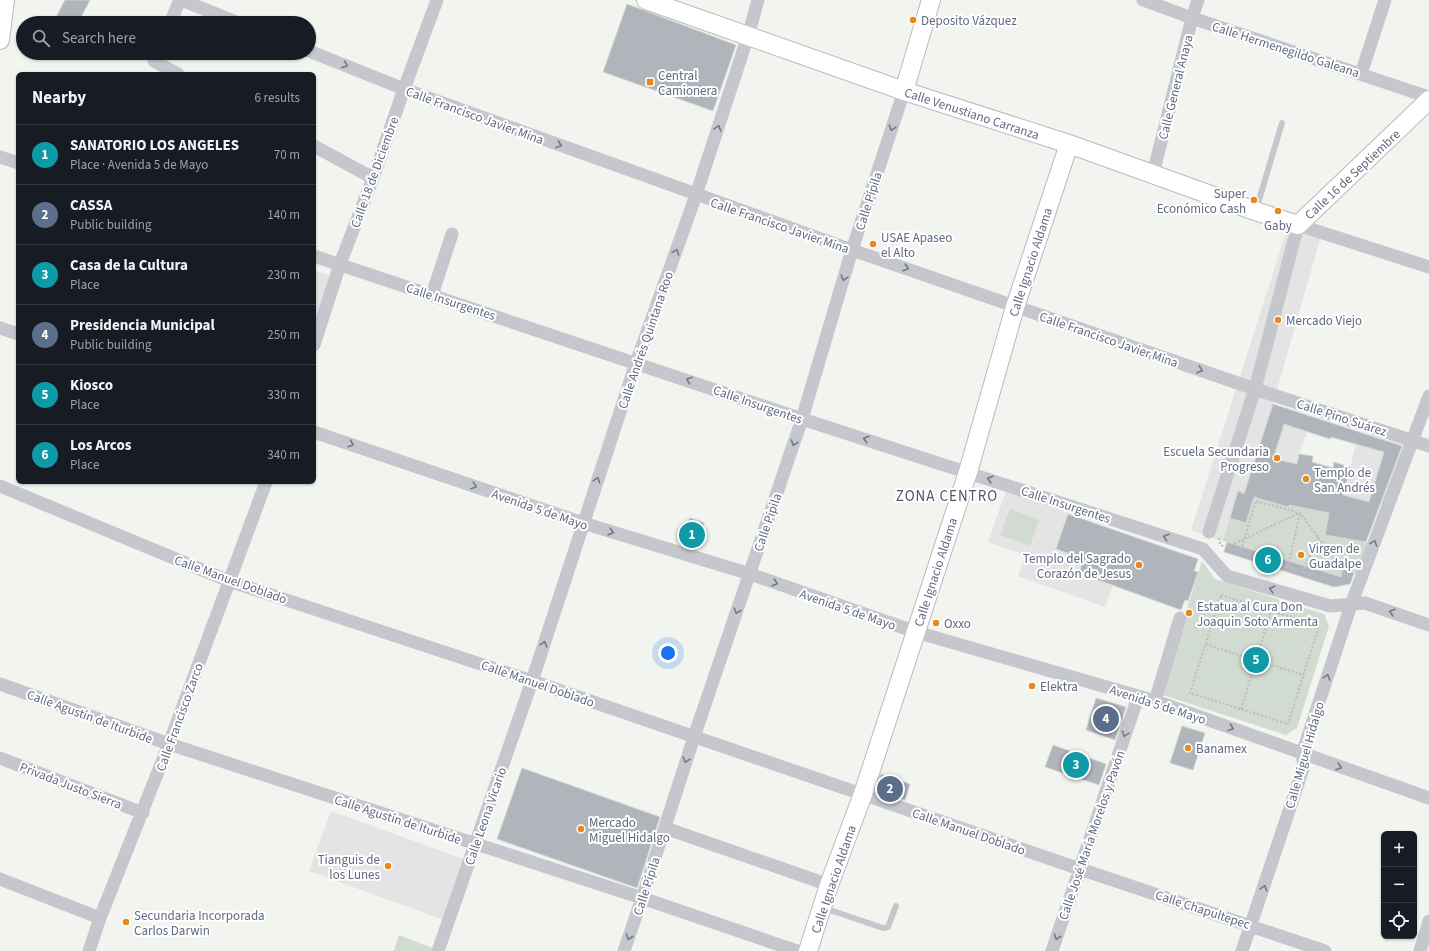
<!DOCTYPE html>
<meta charset="utf-8">
<style>
:root{--surface:#171b24;--page:#242831;--text:#f1f3f6;--muted:#9ea1a6;--line:#363941;--accent:#1a73e8}
body{margin:0;font-family:"Source Sans 3",sans-serif;background:var(--page);color:var(--text)}
.controls{position:absolute;right:12px;bottom:12px;display:grid;overflow:hidden;border-radius:6px;box-shadow:0 1px 3px #0004}
.controls button{width:36px;height:36px;display:grid;place-items:center;padding:0;border:0;border-bottom:1px solid var(--line);background:var(--surface);color:var(--text);font:20px sans-serif}
.you{position:absolute;left:668px;top:653px;width:14px;height:14px;margin:-10px;border:3px solid #fff;border-radius:50%;background:#1a73e8;box-shadow:0 0 0 6px #1a73e833}
.badge{display:grid;place-items:center;width:26px;height:26px;border-radius:50%;background:var(--accent);color:#fff;font-size:13px;font-weight:700}
.pin{position:absolute;translate:-50% -50%;border:2px solid #fff;box-shadow:0 1px 4px #0006}
.list{margin:0;padding:0;list-style:none}
h2{display:flex;justify-content:space-between;align-items:center;height:52px;margin:0;padding:0 16px;font-size:17px}
h2 small{font-size:13px;font-weight:400;color:var(--muted)}
.list li{display:grid;grid-template-columns:26px 1fr auto;gap:12px;align-items:center;box-sizing:border-box;height:60px;padding:0 16px;border-top:1px solid var(--line)}
.list b{display:block;font-size:15px;white-space:nowrap}
.list p{margin:0;font-size:13px;white-space:nowrap;color:var(--muted)}
.list em{font-size:13px;font-style:normal;color:var(--muted)}
.icon{flex:none;width:22px;height:22px;fill:none;stroke:currentColor;stroke-width:2;stroke-linecap:round;stroke-linejoin:round}
.map{position:relative;flex:none;width:1429px;height:951px;overflow:hidden}
.search{position:absolute;background:var(--surface);box-shadow:0 1px 3px #0004;left:16px;top:16px;width:300px;height:44px;display:flex;align-items:center;gap:10px;box-sizing:border-box;padding:0 14px;border-radius:22px;color:var(--muted);font-size:15px}
.panel{position:absolute;background:var(--surface);box-shadow:0 1px 3px #0004;left:16px;top:72px;width:300px;height:412px;border-radius:6px}
.map>svg:first-child{display:block}
.built{fill:#e3e4e3}
.green{fill:#d2dbd1}
.building{fill:#b0b4bb;stroke:#d4d5d2;fill-rule:evenodd}
.lines{fill:none;stroke-linecap:round;stroke-linejoin:round}
.secondary-casing{stroke:#b8bac0;stroke-width:20}
.path{stroke:#bbbcbf;stroke-width:2;stroke-dasharray:2 2;stroke-linecap:butt}
.lane{stroke:#c6c7cc;stroke-width:6}
.street{stroke:#c6c7cc;stroke-width:13}
.secondary{stroke:#fff;stroke-width:18}
.oneway{stroke:#71788c}
.poi-dot{fill:#e48a1f;stroke:#fff;stroke-width:1.5}
.labels{text-anchor:middle;stroke-width:4;stroke-linejoin:round;paint-order:stroke}
.poi-label{font-size:13px;fill:#626a81;stroke:#fff;text-anchor:start}
.street-label{font-size:13px;fill:#626a81;stroke:#fff}
.quarter-label{font-size:15px;letter-spacing:1px;fill:#505666;stroke:#fff}
</style>
<div class="map">
<svg width="1429" height="951" viewBox="0 0 1429 951">
<rect width="100%" height="100%" fill="#f2f4ef"/>
<path class="built" d="M1288,226L1321,236L1273,404L1335,424L1330,439L1307,432L1299,454L1297,464L1289,463L1294,478L1288,507L1238,492L1223,541L1191,530Z
M314,271L332,276L314,330Z
M1345,427L1404,445L1383,505L1343,495L1356,444L1341,440Z
M1006,491L1068,513L1056,549L1084,559L1079,573L1113,585L1105,607L1018,576L1025,555L988,542Z
M331,811L466,860L444,920L309,871Z"/>
<path class="green" d="M1292,490L1306,493L1303,508L1329,513L1325,535L1371,543L1361,576L1343,569L1341,577L1223,541L1238,491L1288,507Z
M1010,509L1039,520L1030,546L1000,535Z
M1202,561L1215,579L1324,614L1329,626L1297,728L1286,735L1160,694Z
M399,935L435,949L434,951H394Z"/>
<path class="building" d="M65,0H90L78,23H53Z
M627,4L736,45L713,111L603,72Z
M1273,404L1402,446L1366,542L1325,535L1329,513L1289,505L1288,507L1254,497L1246,523L1230,518L1238,491L1244,494ZM1284,424L1330,439L1331,437L1384,452L1369,502L1343,495L1350,467L1334,462L1333,468L1312,462L1313,456L1299,454L1297,464L1273,459Z
M1068,514L1198,559L1194,571L1198,572L1188,601L1185,600L1181,610L1079,573L1084,559L1056,549Z
M690,518L704,523L695,549L681,544Z
M1227,542L1341,577L1343,569L1354,573L1350,584L1334,587L1224,552Z
M1250.5 660a5.5 5.5 0 1 1 11 0a5.5 5.5 0 1 1-11 0Z
M1096,698L1126,707L1115,740L1086,730Z
M1182,726L1205,733L1193,770L1170,763Z
M1053,745L1106,764L1099,785L1045,767Z
M522,768L660,817L637,888L497,839Z
M881,774L910,784L905,800L875,790Z"/>
<g class="lines">
<defs>
<path id="secondary" d="M646,0L904,91L1069,144L1255,211L1298,225L1429,100
M0,40L5,0
M904,91L931,0
M808,951L829,885L863,794L968,472L1015,307L1069,144"/>
</defs>
<use href="#secondary" class="secondary-casing"/>
<path class="path" d="M1219,538L1220,544L1223,546L1303,572L1337,581H1341L1348,577L1300,513L1256,501L1240,552
M1227,547L1299,513
M1288,567L1300,513
M1303,572L1318,537
M1221,595L1319,626L1288,724L1190,693Z
M1206,644L1247,658
M1247 661a9 9 0 1 1 18 0a9 9 0 1 1-18 0Z
M1257,657L1271,611
M1265,663L1304,675
M1241,709L1253,669"/>
<path class="lane" d="M1256,210L1282,123
M824,908L883,928L888,927L896,906"/>
<path class="street" d="M181,0L239,23
M1143,0L1192,18L1429,97
M170,23L180,0
M309,51L404,89L852,250L1255,389L1429,446
M157,53L154,61L178,74
M1361,74L1385,0
M314,146L373,178
M0,157L18,163
M1153,174L1192,18L1198,0
M314,256L802,419L1203,549
M432,295L452,234
M0,328L18,334
M314,345L340,264L373,178L404,89L437,0
M314,432L583,523L750,574L916,632L1155,701L1429,798
M0,486L229,581L532,681L1080,869L1325,951
M1209,532L1255,389L1298,225L1429,267
M1203,549L1227,576L1330,606L1365,603L1429,625
M0,684L169,744L642,898L797,951
M1155,701L1180,618
M0,758L143,813
M665,828L829,885
M0,879L100,918
M89,951L100,918L169,744L266,482
M438,951L532,681L636,363L696,195L748,36L758,0
M624,951L642,898L694,737L802,419L852,250L904,91
M1052,951L1138,697
M1242,951L1304,766L1302,754L1351,605L1429,396
M1420,951L1429,921"/>
<use href="#secondary" class="secondary"/>
</g>
<defs><path id="oneway-chevron" d="M-2-3.5L2.5 0L-2 3.5" fill="none" stroke-width="1.6" stroke-linecap="round" stroke-linejoin="round"/></defs>
<g class="oneway">
<use href="#oneway-chevron" transform="translate(345 65) rotate(22)"/>
<use href="#oneway-chevron" transform="translate(718 128) rotate(-72)"/>
<use href="#oneway-chevron" transform="translate(892 128) rotate(108)"/>
<use href="#oneway-chevron" transform="translate(559 145) rotate(20)"/>
<use href="#oneway-chevron" transform="translate(676 252) rotate(-70)"/>
<use href="#oneway-chevron" transform="translate(906 268) rotate(19)"/>
<use href="#oneway-chevron" transform="translate(844 278) rotate(106)"/>
<use href="#oneway-chevron" transform="translate(1200 370) rotate(19)"/>
<use href="#oneway-chevron" transform="translate(689 380) rotate(-161)"/>
<use href="#oneway-chevron" transform="translate(866 439) rotate(-162)"/>
<use href="#oneway-chevron" transform="translate(794 443) rotate(109)"/>
<use href="#oneway-chevron" transform="translate(351 444) rotate(19)"/>
<use href="#oneway-chevron" transform="translate(990 479) rotate(-162)"/>
<use href="#oneway-chevron" transform="translate(597 480) rotate(-72)"/>
<use href="#oneway-chevron" transform="translate(474 486) rotate(19)"/>
<use href="#oneway-chevron" transform="translate(611 532) rotate(17)"/>
<use href="#oneway-chevron" transform="translate(1166 537) rotate(-162)"/>
<use href="#oneway-chevron" transform="translate(1374 543) rotate(-69)"/>
<use href="#oneway-chevron" transform="translate(775 583) rotate(19)"/>
<use href="#oneway-chevron" transform="translate(1272 589) rotate(-163)"/>
<use href="#oneway-chevron" transform="translate(737 611) rotate(109)"/>
<use href="#oneway-chevron" transform="translate(1392 612) rotate(-162)"/>
<use href="#oneway-chevron" transform="translate(544 644) rotate(-72)"/>
<use href="#oneway-chevron" transform="translate(1327 677) rotate(-72)"/>
<use href="#oneway-chevron" transform="translate(1231 728) rotate(20)"/>
<use href="#oneway-chevron" transform="translate(1125 734) rotate(108)"/>
<use href="#oneway-chevron" transform="translate(686 760) rotate(108)"/>
<use href="#oneway-chevron" transform="translate(1339 767) rotate(19)"/>
<use href="#oneway-chevron" transform="translate(1264 888) rotate(-72)"/>
<use href="#oneway-chevron" transform="translate(629 937) rotate(109)"/>
<use href="#oneway-chevron" transform="translate(1057 937) rotate(109)"/>
</g>
<g class="poi-dot">
<circle cx="913" cy="20" r="4"/>
<rect x="646" y="78" width="8" height="8" rx="2"/>
<circle cx="1254" cy="200" r="4"/>
<circle cx="1278" cy="211" r="4"/>
<circle cx="873" cy="244" r="4"/>
<circle cx="1278" cy="320" r="4"/>
<circle cx="1277" cy="458" r="4"/>
<circle cx="1306" cy="479" r="4"/>
<circle cx="1301" cy="555" r="4"/>
<circle cx="1139" cy="565" r="4"/>
<circle cx="1189" cy="613" r="4"/>
<circle cx="936" cy="623" r="4"/>
<circle cx="1032" cy="686" r="4"/>
<circle cx="1188" cy="748" r="4"/>
<circle cx="581" cy="829" r="4"/>
<circle cx="388" cy="866" r="4"/>
<circle cx="126" cy="922" r="4"/>
</g>
<g class="labels">
<g class="poi-label">
<text x="921" y="25">Deposito Vázquez</text>
<text x="658" y="80">Central<tspan x="658" dy="15">Camionera</tspan></text>
<text x="1246" y="198" text-anchor="end">Super<tspan x="1246" dy="15">Económico Cash</tspan></text>
<text x="1278" y="230" text-anchor="middle">Gaby</text>
<text x="881" y="242">USAE Apaseo<tspan x="881" dy="15">el Alto</tspan></text>
<text x="1286" y="325">Mercado Viejo</text>
<text x="1269" y="456" text-anchor="end">Escuela Secundaria<tspan x="1269" dy="15">Progreso</tspan></text>
<text x="1314" y="477">Templo de<tspan x="1314" dy="15">San Andrés</tspan></text>
<text x="1309" y="553">Virgen de<tspan x="1309" dy="15">Guadalpe</tspan></text>
<text x="1131" y="563" text-anchor="end">Templo del Sagrado<tspan x="1131" dy="15">Corazón de Jesus</tspan></text>
<text x="1197" y="611">Estatua al Cura Don<tspan x="1197" dy="15">Joaquin Soto Armenta</tspan></text>
<text x="944" y="628">Oxxo</text>
<text x="1040" y="691">Elektra</text>
<text x="1196" y="753">Banamex</text>
<text x="589" y="827">Mercado<tspan x="589" dy="15">Miguel Hidalgo</tspan></text>
<text x="380" y="864" text-anchor="end">Tianguis de<tspan x="380" dy="15">los Lunes</tspan></text>
<text x="134" y="920">Secundaria Incorporada<tspan x="134" dy="15">Carlos Darwin</tspan></text>
</g>
<g class="street-label">
<text transform="translate(1286 49) rotate(18)" y="5">Calle Hermenegildo Galeana</text>
<text transform="translate(1175 87) rotate(-76)" y="5">Calle General Anaya</text>
<text transform="translate(972 113) rotate(18)" y="5">Calle Venustiano Carranza</text>
<text transform="translate(475 115) rotate(20)" y="5">Calle Francisco Javier Mina</text>
<text transform="translate(374 172) rotate(-70)" y="5">Calle 18 de Diciembre</text>
<text transform="translate(1352 174) rotate(-43)" y="5">Calle 16 de Septiembre</text>
<text transform="translate(868 201) rotate(-72)" y="5">Calle Pípila</text>
<text transform="translate(780 225) rotate(19)" y="5">Calle Francisco Javier Mina</text>
<text transform="translate(1030 262) rotate(-72)" y="5">Calle Ignacio Aldama</text>
<text transform="translate(451 301) rotate(18)" y="5">Calle Insurgentes</text>
<text transform="translate(1109 339) rotate(19)" y="5">Calle Francisco Javier Mina</text>
<text transform="translate(645 340) rotate(-71)" y="5">Calle Andrés Quintana Roo</text>
<text transform="translate(758 404) rotate(19)" y="5">Calle Insurgentes</text>
<text transform="translate(1342 417) rotate(18)" y="5">Calle Pino Suárez</text>
<text transform="translate(1066 504) rotate(18)" y="5">Calle Insurgentes</text>
<text transform="translate(540 509) rotate(19)" y="5">Avenida 5 de Mayo</text>
<text transform="translate(767 522) rotate(-71)" y="5">Calle Pípila</text>
<text transform="translate(935 572) rotate(-72)" y="5">Calle Ignacio Aldama</text>
<text transform="translate(231 579) rotate(20)" y="5">Calle Manuel Doblado</text>
<text transform="translate(848 609) rotate(19)" y="5">Avenida 5 de Mayo</text>
<text transform="translate(538 683) rotate(19)" y="5">Calle Manuel Doblado</text>
<text transform="translate(1158 704) rotate(18)" y="5">Avenida 5 de Mayo</text>
<text transform="translate(90 716) rotate(20)" y="5">Calle Agustín de Iturbide</text>
<text transform="translate(179 717) rotate(-70)" y="5">Calle Francisco Zarco</text>
<text transform="translate(1304 755) rotate(-74)" y="5">Calle Miguel Hidalgo</text>
<text transform="translate(71 785) rotate(21)" y="5">Privada Justo Sierra</text>
<text transform="translate(485 816) rotate(-71)" y="5">Calle Leona Vicario</text>
<text transform="translate(398 819) rotate(18)" y="5">Calle Agustín de Iturbide</text>
<text transform="translate(969 831) rotate(19)" y="5">Calle Manuel Doblado</text>
<text transform="translate(1091 835) rotate(-71)" y="5">Calle José María Morelos y Pavón</text>
<text transform="translate(833 879) rotate(-71)" y="5">Calle Ignacio Aldama</text>
<text transform="translate(646 886) rotate(-72)" y="5">Calle Pípila</text>
<text transform="translate(1203 909) rotate(18)" y="5">Calle Chapultepec</text>
</g>
<g class="quarter-label">
<text x="947" y="501">ZONA CENTRO</text>
</g>
</g>
</svg>
<div class="controls">
<button>+</button>
<button>−</button>
<button><svg class="icon" aria-label="locate" viewBox="0 0 24 24"><circle cx="12" cy="12" r="6"/><path d="M12 2v4M12 18v4M2 12h4M18 12h4"/></svg></button>
</div>
<div class="you"></div>
<div class="pin badge" style="left:692px;top:535px;background:#0f9aa8">1</div>
<div class="pin badge" style="left:890px;top:789px;background:#5c6f8a">2</div>
<div class="pin badge" style="left:1076px;top:765px;background:#0f9aa8">3</div>
<div class="pin badge" style="left:1106px;top:719px;background:#5c6f8a">4</div>
<div class="pin badge" style="left:1256px;top:660px;background:#0f9aa8">5</div>
<div class="pin badge" style="left:1268px;top:560px;background:#0f9aa8">6</div>
<div class="search"><svg class="icon" aria-label="search" viewBox="0 0 24 24"><circle cx="10" cy="10" r="6"/><path d="M15 15l6 6"/></svg>Search here</div>
<section class="panel">
<h2>Nearby<small>6 results</small></h2>
<ul class="list">
<li><span class="badge" style="background:#0f9aa8">1</span><div><b>SANATORIO LOS ANGELES</b><p>Place · Avenida 5 de Mayo</p></div><em>70 m</em></li>
<li><span class="badge" style="background:#5c6f8a">2</span><div><b>CASSA</b><p>Public building</p></div><em>140 m</em></li>
<li><span class="badge" style="background:#0f9aa8">3</span><div><b>Casa de la Cultura</b><p>Place</p></div><em>230 m</em></li>
<li><span class="badge" style="background:#5c6f8a">4</span><div><b>Presidencia Municipal</b><p>Public building</p></div><em>250 m</em></li>
<li><span class="badge" style="background:#0f9aa8">5</span><div><b>Kiosco</b><p>Place</p></div><em>330 m</em></li>
<li><span class="badge" style="background:#0f9aa8">6</span><div><b>Los Arcos</b><p>Place</p></div><em>340 m</em></li>
</ul>
</section>
</div>
